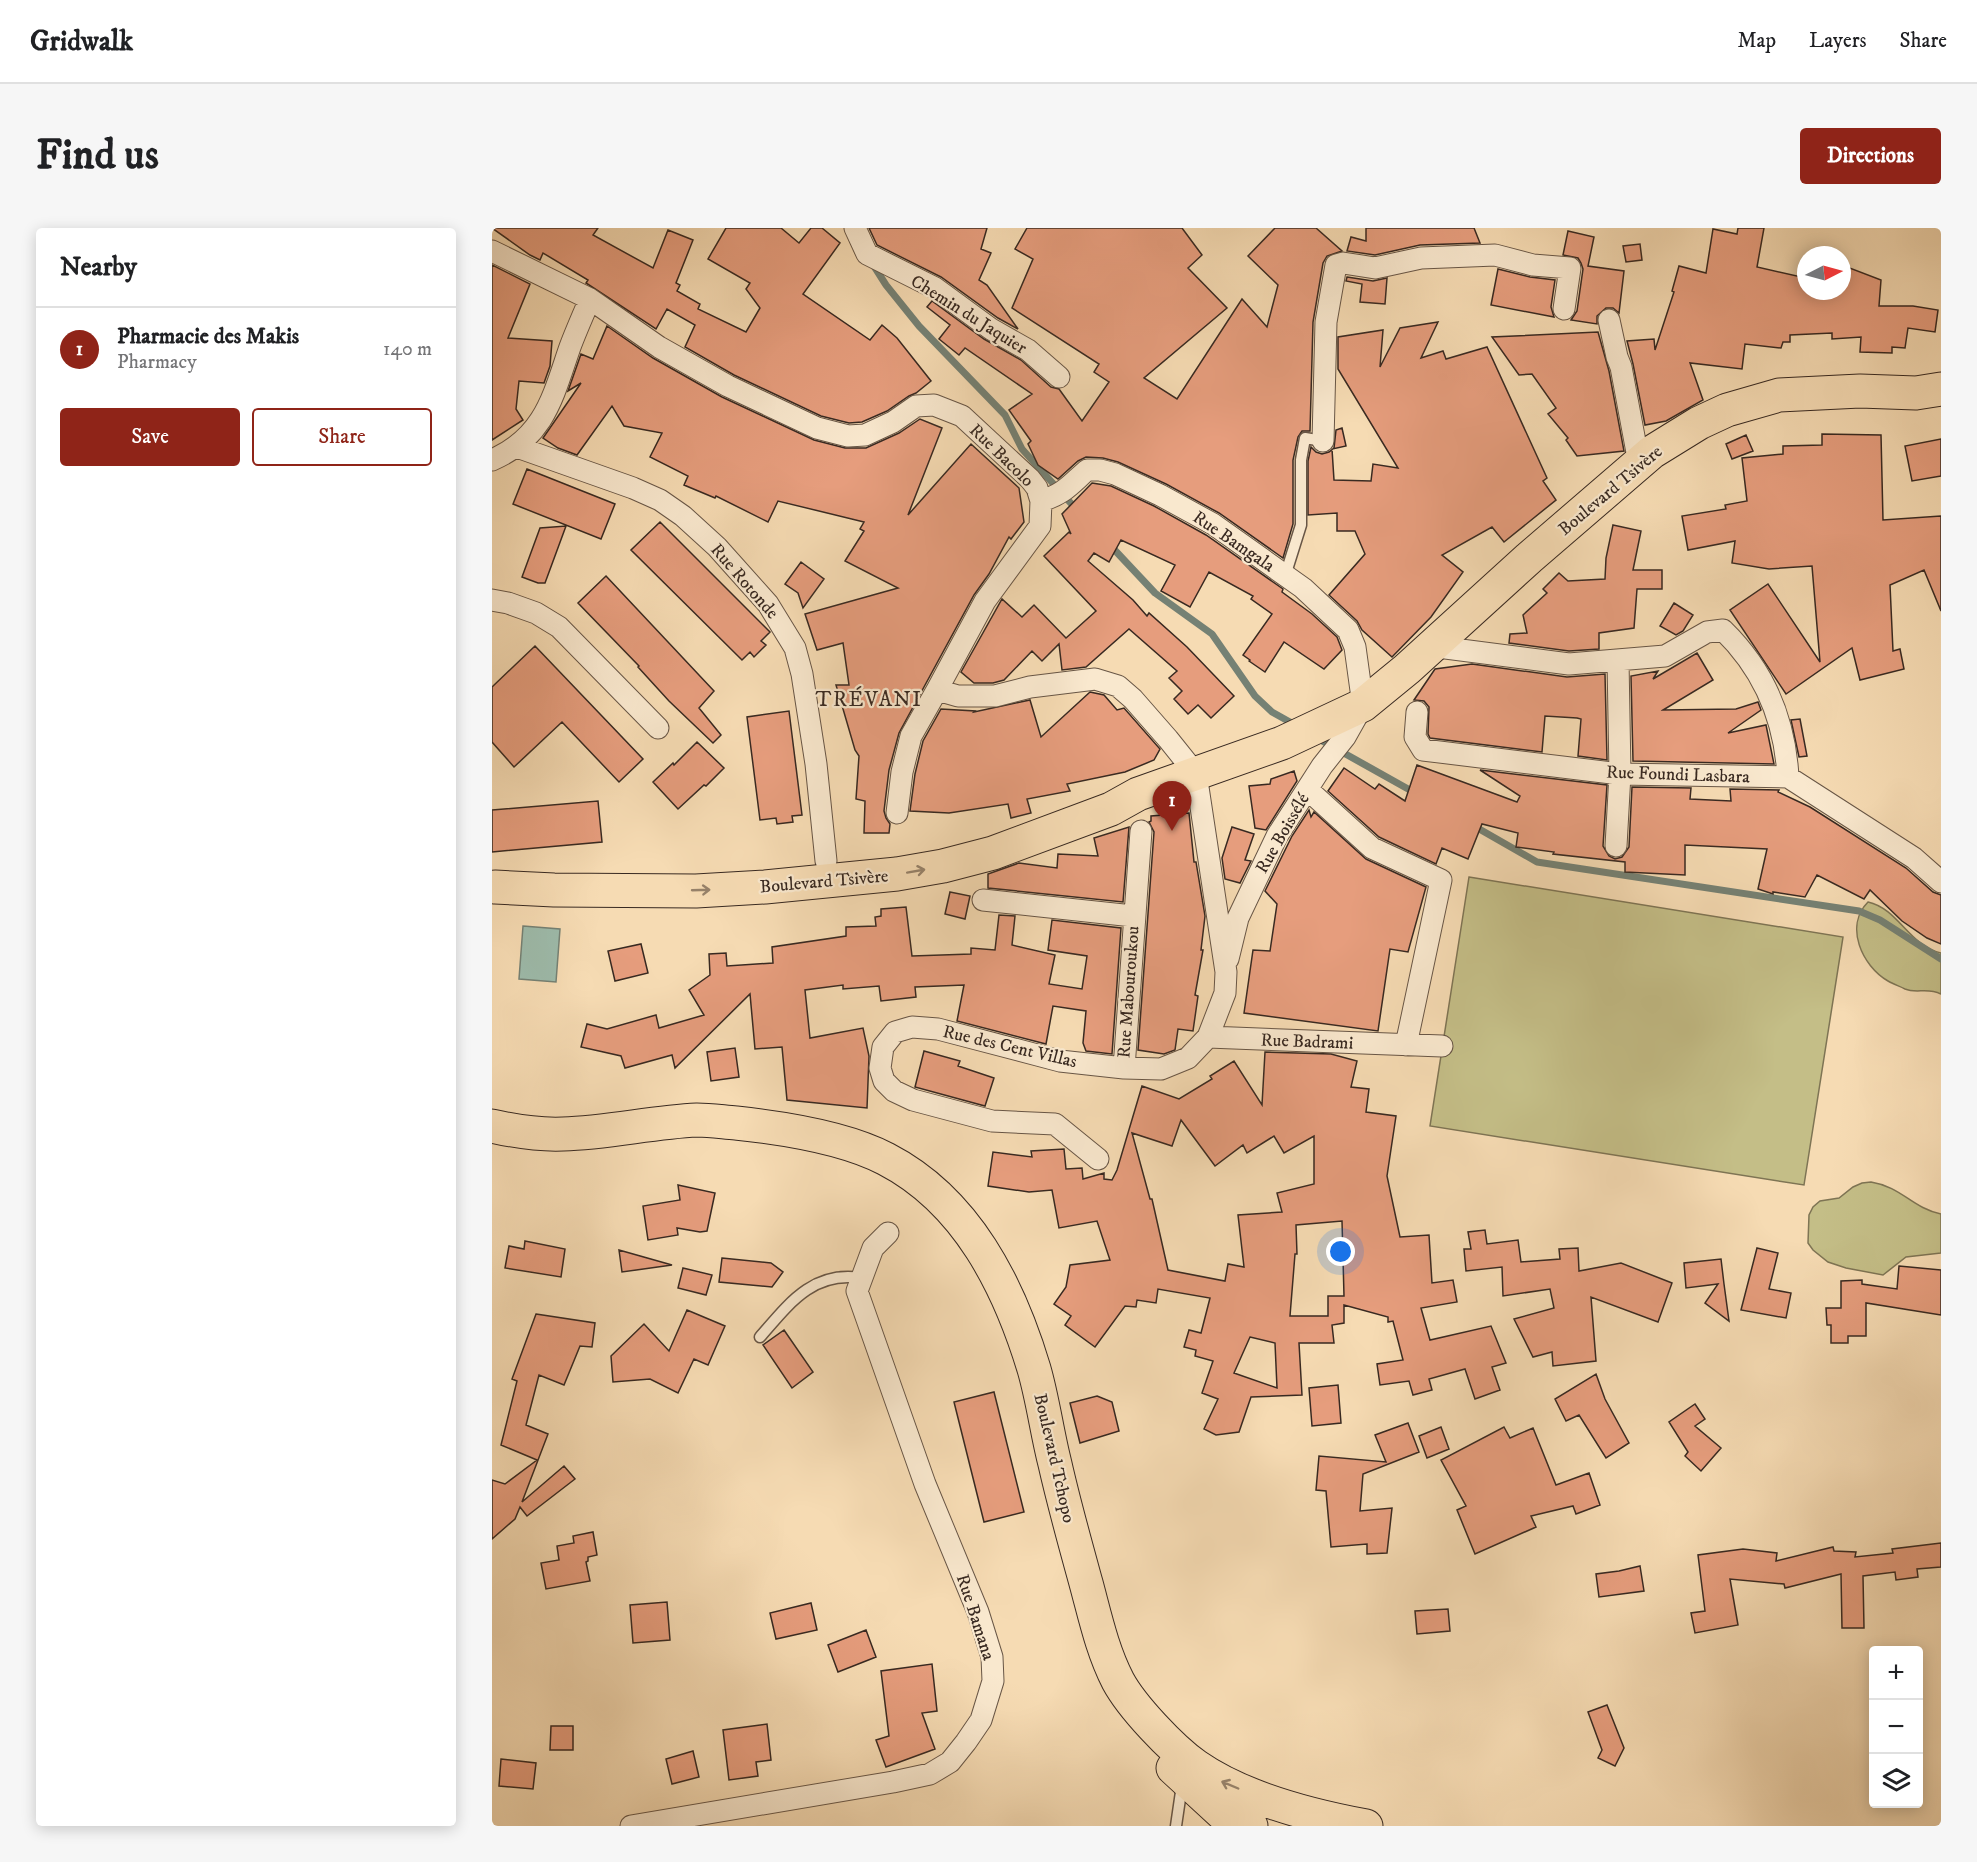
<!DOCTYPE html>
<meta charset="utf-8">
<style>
:root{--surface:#fff;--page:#f6f6f6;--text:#202124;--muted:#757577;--line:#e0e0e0;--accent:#8f2418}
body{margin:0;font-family:"IM FELL DW Pica",serif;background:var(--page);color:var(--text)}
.controls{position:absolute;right:18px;bottom:18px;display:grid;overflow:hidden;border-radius:6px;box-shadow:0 3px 15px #0003}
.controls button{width:54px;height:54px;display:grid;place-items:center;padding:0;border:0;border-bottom:2px solid var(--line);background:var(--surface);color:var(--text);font:30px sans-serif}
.compass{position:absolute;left:1305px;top:18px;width:54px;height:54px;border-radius:50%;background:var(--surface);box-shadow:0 3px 15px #0003;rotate:84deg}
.you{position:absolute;left:849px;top:1024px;width:21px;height:21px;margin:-15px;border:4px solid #fff;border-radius:50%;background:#1a73e8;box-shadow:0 0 0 9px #1a73e833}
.badge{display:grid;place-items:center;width:39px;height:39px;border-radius:50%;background:var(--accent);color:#fff;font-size:20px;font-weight:700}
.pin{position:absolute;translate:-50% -50px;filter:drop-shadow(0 2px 3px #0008)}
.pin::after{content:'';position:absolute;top:32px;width:21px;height:18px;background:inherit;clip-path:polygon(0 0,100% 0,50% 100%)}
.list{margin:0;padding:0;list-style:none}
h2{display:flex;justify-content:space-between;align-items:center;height:78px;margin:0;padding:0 24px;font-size:26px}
h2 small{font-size:20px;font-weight:400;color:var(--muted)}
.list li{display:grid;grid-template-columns:39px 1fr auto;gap:18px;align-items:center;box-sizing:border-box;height:84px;padding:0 24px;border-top:2px solid var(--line)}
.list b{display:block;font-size:22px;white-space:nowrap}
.list p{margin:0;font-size:20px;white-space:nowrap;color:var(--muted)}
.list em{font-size:20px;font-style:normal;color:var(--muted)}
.actions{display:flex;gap:12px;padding:18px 24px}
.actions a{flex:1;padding:14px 0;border:2px solid var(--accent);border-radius:6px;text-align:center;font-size:21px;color:var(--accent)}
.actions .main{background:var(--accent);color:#fff}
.icon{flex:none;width:33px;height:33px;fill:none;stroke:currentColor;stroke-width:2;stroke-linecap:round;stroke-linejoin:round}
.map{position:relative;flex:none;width:1449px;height:1598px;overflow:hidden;border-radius:6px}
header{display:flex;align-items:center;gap:36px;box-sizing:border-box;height:84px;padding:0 30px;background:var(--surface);border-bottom:2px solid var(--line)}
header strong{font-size:28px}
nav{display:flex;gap:33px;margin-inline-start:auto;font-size:21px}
.intro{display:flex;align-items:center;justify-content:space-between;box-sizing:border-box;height:144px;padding:0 36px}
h1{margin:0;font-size:42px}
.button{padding:15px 27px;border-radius:6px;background:var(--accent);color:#fff;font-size:21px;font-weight:700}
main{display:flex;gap:36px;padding:0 36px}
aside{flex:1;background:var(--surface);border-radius:6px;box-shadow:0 3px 15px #0003}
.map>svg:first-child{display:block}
.green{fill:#c4be87;stroke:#7e7454;stroke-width:1.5}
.water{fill:#9dbbab;stroke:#758174;stroke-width:1.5}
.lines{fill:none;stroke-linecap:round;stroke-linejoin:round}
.stream{stroke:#758174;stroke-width:7}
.building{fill:#e69d7d;stroke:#382921;stroke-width:1.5;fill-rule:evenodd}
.service-casing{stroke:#685646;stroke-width:13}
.minor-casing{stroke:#685646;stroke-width:23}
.primary-casing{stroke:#382921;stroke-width:35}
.service{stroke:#f9e8ce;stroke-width:10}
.minor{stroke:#f9e8ce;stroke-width:21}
.primary{stroke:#f6dbb3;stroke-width:33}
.oneway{stroke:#97826a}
.labels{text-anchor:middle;stroke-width:4.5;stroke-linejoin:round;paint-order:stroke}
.street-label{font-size:18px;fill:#382921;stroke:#f9e8ce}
.quarter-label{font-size:21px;letter-spacing:1.5px;fill:#382921;stroke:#f9e8ce}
</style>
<header>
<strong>Gridwalk</strong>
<nav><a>Map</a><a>Layers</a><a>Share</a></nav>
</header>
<div class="intro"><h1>Find us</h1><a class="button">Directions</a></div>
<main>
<aside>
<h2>Nearby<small></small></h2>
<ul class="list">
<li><span class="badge">1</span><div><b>Pharmacie des Makis</b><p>Pharmacy</p></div><em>140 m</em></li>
</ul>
<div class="actions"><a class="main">Save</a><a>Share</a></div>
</aside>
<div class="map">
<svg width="1449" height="1598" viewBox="0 0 1449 1598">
<rect width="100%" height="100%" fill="#f6dbb3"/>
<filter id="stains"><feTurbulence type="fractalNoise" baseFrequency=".00333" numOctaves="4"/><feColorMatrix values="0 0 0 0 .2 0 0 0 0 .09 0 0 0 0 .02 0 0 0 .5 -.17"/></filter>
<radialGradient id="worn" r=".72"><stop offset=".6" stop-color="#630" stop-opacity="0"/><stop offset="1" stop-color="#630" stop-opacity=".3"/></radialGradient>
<path class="green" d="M977,649L1351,709L1312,957L938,898Z
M1376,674C1407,681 1416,717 1449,725V766C1435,759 1425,766 1413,761C1407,758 1401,756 1396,753C1370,738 1352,698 1376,674Z
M1379,954C1410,959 1420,980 1449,986V1025L1414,1029L1391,1047L1354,1040L1336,1034L1321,1022L1316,1015L1317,987L1321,979L1328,973L1347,970L1361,959L1370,955Z"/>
<path class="water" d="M31,698L68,701L64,754L27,751Z"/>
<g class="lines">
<path class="stream" d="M380,35L394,57L427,98L513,187L530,221L585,282
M617,316L663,365L720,406L763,468L780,484L805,498
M825,510L925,566
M982,598L1045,634L1367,683L1388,692L1449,731"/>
</g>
<path class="building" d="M0,0H106L101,7L161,40L176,2L201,12L184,55L188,57L185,63L208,76L206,81L254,104L268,80L254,61L258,55L216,31L234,0H289L307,15L319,0H330L348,15L311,66L378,112L390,97L405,110L439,153L424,165L417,168L395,183L370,194L357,195L329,188L242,147L193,119L203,97L175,81L164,101L94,55L96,52L51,25L48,32L38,27Z
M377,0H495L489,21L499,25L487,52L495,57L526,101L506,90L449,49L385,17Z
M535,0H690L710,27L696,40L735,80L652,150L685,171L750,71L775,99L786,57L756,28L783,0H824L850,23L835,28L831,35L821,94L818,203H810L806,209L801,232V296L791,330L727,285L674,256L626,234L611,230L594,229L586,233L566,251L546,237L536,216L539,213L517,182L540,166L473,120L467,127L447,111L458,97L435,79L440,73L492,111L529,132L559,159L567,161L590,193L617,154L602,144L607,136L520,80L541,31L523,21Z
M874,0H982L988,15L928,17L883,27L855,23L859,9L874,13Z
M1246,0H1272L1265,39L1314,50V63H1350V37L1389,52L1387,78H1421L1446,82L1443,104L1416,100L1413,120L1400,119V125L1368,124L1369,109L1340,111V105L1298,107V114H1291L1289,120L1253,116L1250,141L1198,135L1211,172L1174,193L1153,197L1141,136L1135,113L1162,111L1163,122L1182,64L1180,63L1187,38L1214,45L1221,1L1245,6Z
M1076,3L1102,9L1096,38L1132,43L1127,85L1121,80H1114L1105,88V96L1079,92L1085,83L1091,41L1089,35L1086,30L1071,27Z
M1148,16L1150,32L1134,34L1131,18Z
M0,37L38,56L16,110L60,113L58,138L52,155L27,153L24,181L31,192L0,212Z
M1006,41L1038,49L1063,52L1059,79L1062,89L999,77Z
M855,49L881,53L895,50L893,76L868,74L870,56L854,53Z
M946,94L929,130L951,123L954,131L995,119L1055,250L1051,253L1064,272L1012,314L1000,299L950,327L971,344L939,389L900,429L870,402L865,393L837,367L873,326L863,303H845V285L816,287V233L819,219L824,224L830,226L837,224L842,220L844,202L850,200L854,218L840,221L842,252L879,253L881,236L906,240L846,141V109L891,102L888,139L908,100Z
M115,98L161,130L230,169L322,212L353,220H374L407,205L428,191L450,200L416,287L479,216L527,260L532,294L519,311L517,309L497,346L482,367L407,505L397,542L392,583L394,590L398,596L397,605H372L373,573L364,571L367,528L363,522L344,457H357L351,415L325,422L313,386L406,360L353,333L372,303L368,301L372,294L286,273L276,294L224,268L223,270L192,257L196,248L158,229L170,205L132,198L120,178L85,227L66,220L51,210L89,155L76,163L89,126L101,131Z
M1106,104L1117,143L1132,223L1085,228L1074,212L1076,210L1056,186L1064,180L1040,146L1027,147L1000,109Z
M1330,206L1389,207L1391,292L1449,288V383L1432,342L1398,357L1401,423L1408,421L1412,441L1368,452L1360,420L1294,466L1238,382L1276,356L1328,434L1320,338L1277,341L1240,335L1243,313L1196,322L1190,288L1234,281L1233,277L1255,273L1250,230L1291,226V218L1330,217Z
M1254,207L1261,223L1240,231L1234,216Z
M1449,211V248L1420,253L1413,218Z
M35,241L123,276L109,311L21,276Z
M600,255L619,258L662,278L714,307L791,361L790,364L820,386L845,409L850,422L832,441L792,414L773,444L757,433L758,432L751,427L780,386L759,371L761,368L717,344L698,379L669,363L683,337L629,312L617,334L602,325L596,333L641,372L655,388L657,385L695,419L742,468L719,490L706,477L696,486L682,471L690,463L677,450L685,443L637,401L594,439L570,442L567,416L550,433L540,423L512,452L501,455H482L469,444L510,371L530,389L542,377L574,410L604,383L552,328L577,304L579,306L570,286Z
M168,294L278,404L269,413L274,417L262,429L258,424L250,432L139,322Z
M1121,297L1149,303L1141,342H1170V361H1145L1142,400L1107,405V421L1077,423L1017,415L1018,406L1035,405L1031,387L1055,365L1051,361L1067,345L1076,353L1113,351L1114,330Z
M74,298L53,355H46L30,349L48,300Z
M309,334L332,351L311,380L306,365L293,356Z
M114,348L222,463L207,480L229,507L221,515L177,473L146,439L147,438L86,375Z
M1182,375L1201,387L1191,403L1184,407L1168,398Z
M43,418L151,531L127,554L70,494L22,539L0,514V459Z
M1205,425L1221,452L1171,482L1244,481L1266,474L1269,482L1236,505L1274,497L1282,536L1141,533L1139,448L1166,443L1161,451Z
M980,436L1075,449L1113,446L1115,532L1086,528L1089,491L1085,490L1053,488L1050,524L938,510L936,506L937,479L932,473L922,472L943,441Z
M598,464L612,467L625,482L632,480L668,521L662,532L633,544L575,556L578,563L535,571L539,585L519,590L516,576L457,585L418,583L423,546L431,513L449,481L483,483L482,484L538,472L549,509Z
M297,483L310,587L300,588L301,594L285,596L284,590L268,592L255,489Z
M1308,491L1315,528L1307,529L1299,492Z
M205,514L232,540L214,558L212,557L186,581L161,554L181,535L182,537Z
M925,537L1025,574L1028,568L988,542L1115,557L1111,618L1117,628L1123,631L1130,629L1137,619L1140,559L1199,560L1198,571L1239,573L1238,561L1287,562L1286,564L1318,579L1414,640L1441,664L1449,667V716L1435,710L1410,693L1378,662L1372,671L1325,647L1313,669L1281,664V666L1266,661L1275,621L1193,617V647L1133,644V634L1061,626L1062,624L1024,619L1026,605L990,596L976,631L950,620L944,636L887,609L836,563L852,540L883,561L887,556L913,573Z
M802,543L805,553L774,602L763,600L757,558L778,556L779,551Z
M106,573L110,614L0,624V582Z
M817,582L819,589L822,584L874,631L934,659L916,724L898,721L886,803L752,785L761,722L778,723L785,676L773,663L800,608Z
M697,585L702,634H704L713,688L709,722H711L703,767L706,768L701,803L686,801L683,822L672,826L646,822L662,604L657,594L659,593V588Z
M637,599L631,674L496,660V646L527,635L565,640L566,626L606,628L602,610Z
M740,599L762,606L753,632L759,633L748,655L733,651L730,630Z
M458,664L478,668L473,691L453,686Z
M414,679L420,728L479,726V720L503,722L507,687L523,688L520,717L563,727L557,756L590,761L595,728L556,722L560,692L629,700L620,826L594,823L591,815L594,783L561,778L554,816L465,793L472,757L423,759L424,769L389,773L387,758L351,761V757L313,762L318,810L371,800L377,828L375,880L295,872L290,819L263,821L258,766L183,840L180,827L133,840L129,828L89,819L95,796L115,801L164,787L167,800L212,787L197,762L218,747L217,726L234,725L235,738L281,735L280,719L354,708V699L384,698L383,689L389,688V681Z
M149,716L156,745L123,753L116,723Z
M243,820L247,849L219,853L215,824Z
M432,823L468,833L466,838L502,850L493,878L423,859Z
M773,824L839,826L865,833L859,859L877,861L874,884L904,888L895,948L908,1009L937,1007L940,1055L961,1052L965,1074L929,1080L938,1112L999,1098L1014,1135L1000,1139L1008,1162L983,1171L973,1141L937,1151L940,1162L921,1167L917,1153L888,1157L885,1136L911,1132L901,1093L896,1094V1089L852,1077V1095L840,1097L842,1115H807L810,1167L759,1169L747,1204L724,1207L712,1201L726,1171L710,1165L721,1133L703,1128L704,1122L692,1119L697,1102L709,1105L718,1070L666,1061L664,1075L645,1072L644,1079L633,1078L603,1119L573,1097L579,1088L562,1076L574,1059L578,1037L618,1032L605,993L567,1000L560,962L537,964L496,958L501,924L540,929L539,923L572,921L574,941L590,940L591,951L612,945V951L620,952L625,942L650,858L687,871L720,851L718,848L742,833L770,877ZM689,892L723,938L751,917L755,925L782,908L792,925L822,908V956L785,965L790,984L746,987L752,1039L736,1036L733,1053L676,1042L660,971H658L640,905L680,918ZM850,993L852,1068H836V1088H798L803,1026H805L804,997ZM758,1109L783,1115L785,1160L742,1145Z
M186,957L223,965L215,1003L208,1004L185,1000L186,1007L156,1012L151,978L188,972Z
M993,1002L995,1016L1026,1012L1029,1034L1068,1031L1067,1021L1086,1020L1087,1043L1129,1035L1180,1055L1166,1094L1099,1069L1104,1133L1061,1138L1060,1124L1041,1129L1022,1091L1062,1080L1058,1061L1011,1068L1010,1039L974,1043L972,1021H979L976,1004Z
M33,1013L73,1021L69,1049L13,1040L17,1018L32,1021Z
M1265,1020L1286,1025L1277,1061L1299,1065L1294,1090L1249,1082Z
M127,1022L180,1037L130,1044Z
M230,1030L279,1035L291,1044L280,1059L227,1054Z
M1229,1031L1232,1056L1237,1093L1213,1075L1226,1056L1194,1060L1192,1035Z
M1407,1038L1449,1042V1087L1374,1075V1108H1356V1115H1339V1097H1335L1334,1080H1349V1053L1370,1052V1056L1405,1061Z
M191,1040L220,1047L214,1067L186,1060Z
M195,1082L233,1098L216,1137L202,1131L186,1165L158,1151L121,1154L119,1128L152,1096L177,1123Z
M44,1086L103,1095L100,1119L88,1118L72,1157L47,1147L34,1197L56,1206L30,1274L72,1238L83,1251L35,1288L28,1279L23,1291L0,1311V1252L13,1256L45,1232L9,1217L25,1153L20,1151Z
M292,1102L321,1144L300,1160L271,1117Z
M1104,1146L1113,1171L1137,1215L1114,1230L1087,1187L1074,1193L1063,1171Z
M846,1157L849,1195L820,1198L817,1160Z
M502,1164L532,1284L492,1294L462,1174Z
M605,1168L620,1174L627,1203L588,1215L578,1175Z
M1203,1176L1213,1191L1203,1198L1229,1220L1209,1243L1193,1228L1196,1224L1177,1194Z
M916,1195L927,1224L871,1246L868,1283L900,1280L895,1325L875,1326V1316L839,1319L834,1263L824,1262L827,1228L894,1234L883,1207Z
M949,1199L957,1221L935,1230L927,1208Z
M1012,1199L1018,1210L1041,1200L1064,1257L1097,1245L1108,1277L1084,1286L1081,1278L1039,1288L1044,1299L983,1326L965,1282L974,1278L949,1232Z
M101,1304L105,1327L96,1329V1333L94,1334L98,1353L54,1361L49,1335L67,1332L65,1318L82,1315L81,1308Z
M1449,1315V1339L1425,1341L1426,1349L1404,1352L1403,1344L1371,1348L1372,1400H1350L1349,1346L1293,1360L1292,1356L1238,1351L1246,1397L1203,1405L1199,1385L1213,1383L1206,1327L1251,1321L1285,1325L1284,1333L1341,1319L1342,1323L1364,1324L1363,1329L1401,1325L1400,1321Z
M1148,1338L1152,1363L1107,1369L1104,1346L1127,1343Z
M175,1374L178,1412L141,1415L138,1377Z
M319,1375L325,1402L284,1411L278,1385Z
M956,1381L958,1403L925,1406L923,1383Z
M374,1402L384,1429L346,1444L336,1417Z
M440,1436L445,1483L430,1485L443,1521L394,1539L384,1512L397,1508L389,1443Z
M1115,1477L1132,1520L1123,1538L1106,1530L1110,1522L1096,1484Z
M275,1496L279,1532L264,1534L266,1548L237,1552L231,1502Z
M59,1498H81V1522H58Z
M201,1523L207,1549L180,1556L174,1531Z
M9,1531L44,1535L41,1561L7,1558Z"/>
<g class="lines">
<defs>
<path id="service" d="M793,348L809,297V232L813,210L831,213
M268,1109C296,1077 320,1043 368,1050
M684,1598L690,1557"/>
<path id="minor" d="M363,0L375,26L443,60L499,101L536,122L567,149
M0,23L98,71L167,119L236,158L325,200L356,208L373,207L401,194L424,178L442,177L470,188L538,251L545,260L549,273L548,298L493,373L445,462L466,468H503L538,459L603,451L626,458L641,471L676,511L704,546L734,744L733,765L716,809L696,830L669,841L632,840L568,833L446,801L420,799L403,804L391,819L388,840L392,853L402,863L421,872L500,893L563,896L606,931
M1117,92L1125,129L1129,139L1147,235
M831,213L834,94L844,37L851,35L883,40L929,30L1003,27L1041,37L1078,40L1072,81
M25,219L141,260L168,272L191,288L225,319L276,376L303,420L310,446L324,536L334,633
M0,232C53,209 61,168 78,119C84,103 91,87 98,71
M549,273C572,266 578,257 595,242H608L623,246L668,267L721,296L811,360L856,402L863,419L871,477L853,509L830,538L785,608L746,690L736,731
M0,372L16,375L44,385L67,399L166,500
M938,418L1077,436L1173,428L1215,404L1231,402C1272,442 1293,492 1296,549
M925,484L923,509L931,522L1128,546L1296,549L1422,630L1449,654
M815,561L880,620L949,652L914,817
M405,585L410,544L419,508L445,462
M1124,618L1128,546L1126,432
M491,672L641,688
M716,809L950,818
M632,840L649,603
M139,1598L401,1554L438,1546L458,1534L474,1514L489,1492L501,1453L500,1429L486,1384L433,1256L365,1063L381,1020L396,1005"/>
<path id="primary" d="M3,659L62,662L204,663L273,659L405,646L451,638L501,625L619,581L646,566L790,515L871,477L915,441L1037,330L1160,224L1207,195L1235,182L1287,167L1368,163L1424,165L1449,161
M0,898C22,903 47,907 71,906C116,905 160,894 205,892C218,892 231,894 244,895C291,900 352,909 394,931C475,973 517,1058 542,1141C551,1172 555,1205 563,1236C572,1276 583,1315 594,1355C603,1388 610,1422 626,1453C640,1479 680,1521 704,1538C750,1570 820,1588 874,1598
M681,1540L732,1587L759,1598"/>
</defs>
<use href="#service" class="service-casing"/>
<use href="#minor" class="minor-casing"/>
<use href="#primary" class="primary-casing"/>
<use href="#service" class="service"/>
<use href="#minor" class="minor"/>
<use href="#primary" class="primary"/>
</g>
<defs><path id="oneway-shaft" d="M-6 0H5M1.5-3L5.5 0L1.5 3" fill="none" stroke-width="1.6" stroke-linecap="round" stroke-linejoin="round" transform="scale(1.5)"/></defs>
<g class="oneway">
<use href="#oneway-shaft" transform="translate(424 643) rotate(-10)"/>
<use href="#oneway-shaft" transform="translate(209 662) rotate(-2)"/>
<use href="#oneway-shaft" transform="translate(738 1557) rotate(-157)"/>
</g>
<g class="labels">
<g class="street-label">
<text transform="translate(477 86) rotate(32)" y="6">Chemin du Jaquier</text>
<text transform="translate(510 227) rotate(44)" y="6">Rue Bacolo</text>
<text transform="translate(1118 262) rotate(-40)" y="6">Boulevard Tsivère</text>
<text transform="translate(742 313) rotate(34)" y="6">Rue Bamgala</text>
<text transform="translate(253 353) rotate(49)" y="6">Rue Rotonde</text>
<text transform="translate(1186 546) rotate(2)" y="6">Rue Foundi Lasbara</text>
<text transform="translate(790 605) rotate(-60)" y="6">Rue Boissélé</text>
<text transform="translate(332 653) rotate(-5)" y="6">Boulevard Tsivère</text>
<text transform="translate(636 764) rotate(-86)" y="6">Rue Mabouroukou</text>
<text transform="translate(815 813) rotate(2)" y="6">Rue Badrami</text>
<text transform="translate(518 818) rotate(13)" y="6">Rue des Cent Villas</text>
<text transform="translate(563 1230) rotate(77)" y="6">Boulevard Tchopo</text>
<text transform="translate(484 1389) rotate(72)" y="6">Rue Bamana</text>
</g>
<g class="quarter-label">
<text x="377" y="478">TRÉVANI</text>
</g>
</g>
<rect width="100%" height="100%" filter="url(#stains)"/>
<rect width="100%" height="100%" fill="url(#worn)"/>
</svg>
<div class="controls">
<button>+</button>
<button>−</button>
<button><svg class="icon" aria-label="layers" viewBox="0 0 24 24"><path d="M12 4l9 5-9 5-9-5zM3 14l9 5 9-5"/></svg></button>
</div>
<svg class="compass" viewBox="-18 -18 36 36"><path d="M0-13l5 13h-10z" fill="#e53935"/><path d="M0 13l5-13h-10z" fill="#757577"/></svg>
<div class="you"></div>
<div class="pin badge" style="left:680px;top:603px">1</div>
</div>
</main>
